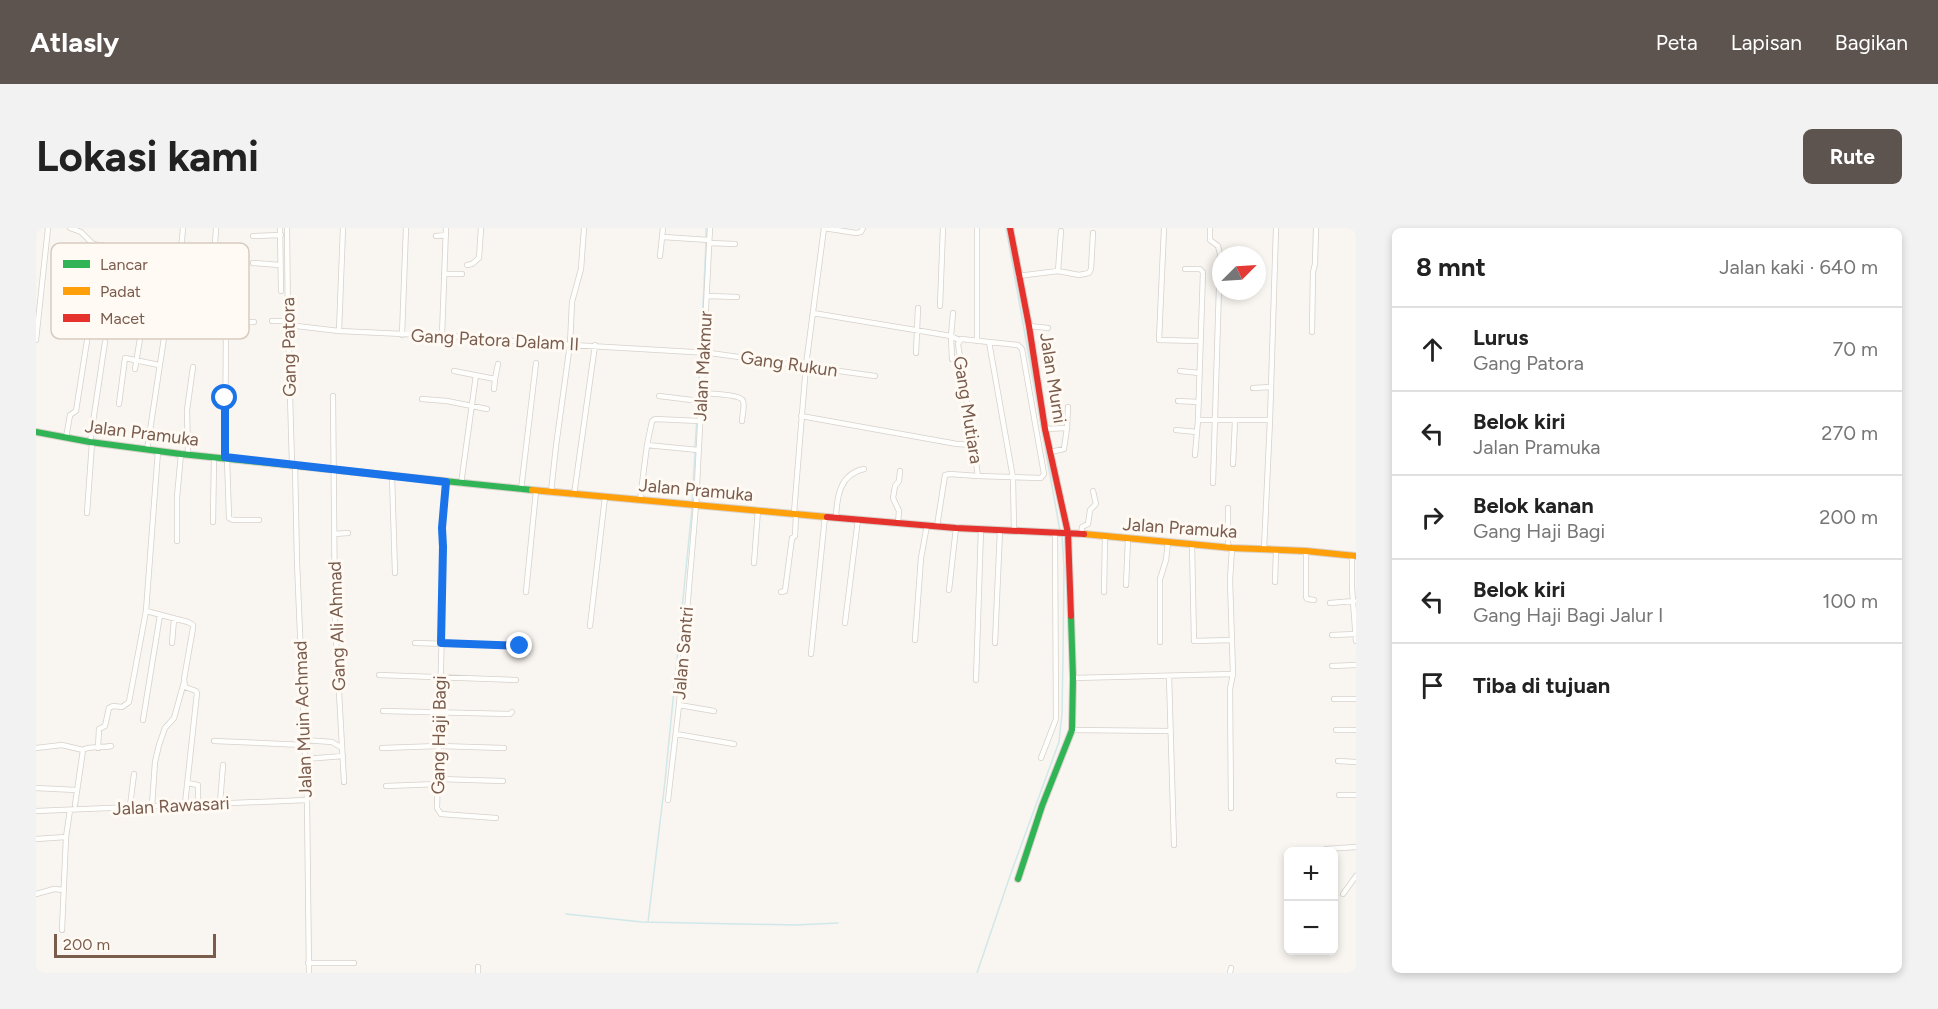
<!DOCTYPE html>
<html lang="id">
<meta charset="utf-8">
<style>
:root{--surface:#fff;--page:#f2f2f2;--text:#222;--muted:#767676;--line:#e0e0e0;--accent:#5d544f}
body{margin:0;font-family:Figtree,sans-serif;background:var(--page);color:var(--text)}
.controls{position:absolute;right:18px;bottom:18px;display:grid;overflow:hidden;border-radius:9px;box-shadow:0 3px 9px #0003}
.controls button{width:54px;height:54px;display:grid;place-items:center;padding:0;border:0;border-bottom:2px solid var(--line);background:var(--surface);color:var(--text);font:30px sans-serif}
.compass{position:absolute;left:1176px;top:18px;width:54px;height:54px;border-radius:50%;background:var(--surface);box-shadow:0 3px 9px #0003;rotate:66deg}
.scale{position:absolute;left:18px;bottom:15px;width:162px;box-sizing:border-box;padding-left:6px;border:3px solid #7a5c4d;border-top:0;font-size:16px;line-height:21px;white-space:nowrap;color:#7a5c4d;-webkit-text-stroke:4px #fffaf3;paint-order:stroke}
.stop{position:absolute;width:18px;height:18px;margin:-14px;border:4px solid #1a73e8;border-radius:50%;background:#fff}
.stop.end{background:#1a73e8;border-color:#fff;box-shadow:0 2px 6px #0008}
.list{margin:0;padding:0;list-style:none}
h2{display:flex;justify-content:space-between;align-items:center;height:78px;margin:0;padding:0 24px;font-size:26px}
h2 small{font-size:20px;font-weight:400;color:var(--muted)}
.list li{display:grid;grid-template-columns:39px 1fr auto;gap:18px;align-items:center;box-sizing:border-box;height:84px;padding:0 24px;border-top:2px solid var(--line)}
.list b{display:block;font-size:22px;white-space:nowrap}
.list p{margin:0;font-size:20px;white-space:nowrap;color:var(--muted)}
.list em{font-size:20px;font-style:normal;color:var(--muted)}
.icon{flex:none;width:33px;height:33px;fill:none;stroke:currentColor;stroke-width:2;stroke-linecap:round;stroke-linejoin:round}
.map{position:relative;flex:none;width:1320px;height:745px;overflow:hidden;border-radius:9px}
header{display:flex;align-items:center;gap:36px;box-sizing:border-box;height:84px;padding:0 30px;background:var(--accent);color:#fff}
header strong{font-size:28px}
nav{display:flex;gap:33px;margin-inline-start:auto;font-size:21px}
.intro{display:flex;align-items:center;justify-content:space-between;box-sizing:border-box;height:144px;padding:0 36px}
h1{margin:0;font-size:42px}
.button{padding:15px 27px;border-radius:9px;background:var(--accent);color:#fff;font-size:21px;font-weight:700}
main{display:flex;gap:36px;padding:0 36px}
aside{flex:1;background:var(--surface);border-radius:9px;box-shadow:0 3px 9px #0003}
.map>svg:first-child{display:block}
.lines{fill:none;stroke-linecap:round;stroke-linejoin:round}
.stream{stroke:#d0e8ea;stroke-width:1.5}
.street-casing{stroke:#d7d1cb;stroke-width:6}
.fast-casing{stroke:#d9d2cb;stroke-width:8}
.slow-casing{stroke:#d9d2cb;stroke-width:8}
.jam-casing{stroke:#d9d2cb;stroke-width:8}
.street{stroke:#fefefd;stroke-width:4.5}
.fast{stroke:#30b455;stroke-width:6}
.slow{stroke:#ff9f0a;stroke-width:6}
.jam{stroke:#e5322d;stroke-width:6}
.route{stroke:#1a73e8;stroke-width:8}
.labels{text-anchor:middle;stroke-width:6;stroke-linejoin:round;paint-order:stroke}
.street-label{font-size:18px;fill:#7a5c4d;stroke:#fffaf3}
.key{fill:#fffaf3;stroke:#d7cbc1;stroke-width:1.5}
.key-label{font-size:16px;fill:#7a5c4d}
</style>
<header>
<strong>Atlasly</strong>
<nav><a>Peta</a><a>Lapisan</a><a>Bagikan</a></nav>
</header>
<div class="intro"><h1>Lokasi kami</h1><a class="button">Rute</a></div>
<main>
<div class="map">
<svg width="1320" height="745" viewBox="0 0 1320 745">
<rect width="100%" height="100%" fill="#f9f5f0"/>
<g class="lines">
<path class="stream" d="M970,0L1024,303
M670,9V0
M665,123L670,14
M662,171L664,128
M659,219L662,175
M656,275L659,223
M530,686L606,694L759,697L802,695
M612,694L629,553L656,280
M941,745L975,645L1023,514L1026,486L1027,429L1028,338L1026,307"/>
<defs>
<path id="street" d="M34,0L45,4L56,15L138,44L111,222
M180,0L177,49L193,50L190,102L189,229
M244,0L245,63
M251,0L252,97L256,237
M788,0L820,5L825,4L827,0
M941,0V113
M1128,0L1123,112L1164,113
M1174,0V12L1182,18L1184,26L1177,255
M217,8L245,7
M400,8L410,7
M627,9L673,12
M673,15L699,16
M624,28L627,0
M217,35L244,37
M431,37L436,36L443,30L445,0
M1149,41H1164L1167,44L1162,192
M1022,43L1025,3
M141,45L177,49
M143,45L147,0
M408,46H426
M982,48L1022,43L1043,47L1053,45L1055,41L1057,5
M671,68L701,69
M109,74L132,84
M904,78L907,0
M777,85L915,108L923,112
M130,93L190,102
M236,93H252
M191,95L218,94
M252,97L303,103L453,110L485,114L674,125L839,148
M993,98L1012,100
M303,103L307,0
M1276,104L1277,44L1279,36L1280,0
M366,107L370,0
M406,107L410,0
M0,112L12,0
M953,114L925,111L922,116L942,248L1005,250L1008,246L986,121L982,117L953,114L977,250L978,303
M880,125L882,80
M916,131L915,108L917,85
M99,141L116,37
M418,143L459,151L462,136
M1144,143L1163,145
M1217,160L1235,159
M458,161L459,151
M665,165C673,166 705,166 707,173C709,178 706,188 706,193
M297,168L299,392L308,554
M623,168L664,173
M386,171L411,173L451,181
M1142,173L1162,174
M83,176L89,130L123,137
M765,188L921,216L937,217
M1009,201L1031,200L1032,179
M1140,202L1161,204
M30,210L34,187L40,183L66,17
M54,214L69,114
M611,217L616,193L619,191L664,193
M1014,224L1028,221L1031,200
M152,227L151,182L157,139
M1159,227L1162,192H1234
M191,230L193,290L197,292H223
M1197,236L1199,193
M259,237L261,334L271,572L273,745
M356,248L359,345
M410,254L406,300V401L401,580L405,586L460,590
M425,256L440,147
M485,262L500,135
M515,264L520,218L534,116L536,74L545,41L548,0
M538,267L559,117
M604,272L611,217L662,222
M51,285L56,215
M758,285L770,137L788,0
M800,289C801,268 804,246 828,241
M177,294L178,229
M862,295L863,283L857,270L859,258L863,253L864,243
M901,298L909,247L914,246L942,248
M298,306L312,305
M1045,307L1046,299L1052,296L1054,282L1060,276L1057,263
M141,313V269L145,226
M1156,316L1158,413L1196,412
M1192,319V280
M1228,321L1234,192L1240,0
M1270,323V369L1271,371L1278,372
M1316,328V360L1320,413
M718,335L722,282
M1239,354L1240,322
M1090,357L1092,311
M913,362L920,300
M490,364L500,263
M745,364L749,363L756,310L759,308L760,286
M1068,364L1069,310
M1294,375L1318,373
M110,383L152,394L157,397V400L148,451L149,459L160,463L161,465L149,576
M809,395L822,291
M554,398L569,269
M1296,407L1320,406
M879,412L885,330L891,297
M1124,414V351L1130,332L1132,314
M136,415L138,391
M379,415L484,418
M959,415L964,302
M775,426L789,288
M1296,438L1320,437
M343,447L480,452
M1133,448L1138,617
M1037,450L1197,446
M940,452L945,301
M1298,471H1320
M643,477L678,483
M347,483L474,486L476,484
M107,492L124,387
M1036,502L1134,503
M1300,502H1320
M640,506L698,516
M268,512L296,514L306,520
M178,513L268,517
M0,520L26,517L47,522
M62,520L63,501L69,498L73,480L77,478L86,479L93,474L110,383L122,223
M346,520L403,518L468,520
M1005,530L1020,491L1019,305
M269,531L307,528
M1302,533L1320,534
M403,551L467,553
M151,555L162,557V576
M350,558L402,556
M0,560L40,562
M1303,567H1320
M632,572L643,477L660,277L674,0
M184,575L187,537
M39,577L47,522C53,518 67,520 75,518
M94,578L98,546
M116,578L119,534L123,517L129,500L138,490L148,454
M1195,580L1194,461L1197,446L1194,352L1196,320
M0,583L271,572
M0,611L30,609
M1290,621L1320,619
M0,666L18,661L28,662
M1307,666L1320,648
M26,702L30,609L34,582
M272,735H318
M442,745V739
M1194,745L1195,740"/>
<path id="fast" d="M0,204L54,214L145,226L496,262
M982,651L1006,578L1036,502L1037,450L1035,388"/>
<path id="slow" d="M496,262L791,289
M1048,306L1196,320L1270,323L1320,328"/>
<path id="jam" d="M974,0L993,98L1009,201L1032,305L1035,388
M791,289L920,300L1048,306"/>
</defs>
<use href="#street" class="street-casing"/>
<use href="#fast" class="fast-casing"/>
<use href="#slow" class="slow-casing"/>
<use href="#jam" class="jam-casing"/>
<use href="#street" class="street"/>
<use href="#fast" class="fast"/>
<use href="#slow" class="slow"/>
<use href="#jam" class="jam"/>
</g>
<g class="lines">
<path class="route" d="M189,170V229L410,254L406,300L407,319L405,415L484,418"/>
</g>
<g class="labels">
<g class="street-label">
<text transform="translate(459 112) rotate(3)" y="6">Gang Patora Dalam II</text>
<text transform="translate(253 119) rotate(-91)" y="6">Gang Patora</text>
<text transform="translate(753 136) rotate(8)" y="6">Gang Rukun</text>
<text transform="translate(667 138) rotate(-87)" y="6">Jalan Makmur</text>
<text transform="translate(1017 150) rotate(81)" y="6">Jalan Murni</text>
<text transform="translate(932 182) rotate(81)" y="6">Gang Mutiara</text>
<text transform="translate(106 205) rotate(7)" y="6">Jalan Pramuka</text>
<text transform="translate(660 262) rotate(5)" y="6">Jalan Pramuka</text>
<text transform="translate(1144 300) rotate(4)" y="6">Jalan Pramuka</text>
<text transform="translate(301 398) rotate(-92)" y="6">Gang Ali Ahmad</text>
<text transform="translate(647 425) rotate(-85)" y="6">Jalan Santri</text>
<text transform="translate(267 491) rotate(-92)" y="6">Jalan Muin Achmad</text>
<text transform="translate(403 507) rotate(-89)" y="6">Gang Haji Bagi</text>
<text transform="translate(135 578) rotate(-3)" y="6">Jalan Rawasari</text>
</g>
</g>
<rect x="15" y="15" width="198" height="96" rx="9" class="key"/>
<rect x="27" y="32" width="27" height="8" fill="#30b455"/>
<rect x="27" y="59" width="27" height="8" fill="#ff9f0a"/>
<rect x="27" y="86" width="27" height="8" fill="#e5322d"/>
<g class="key-label">
<text x="64" y="42">Lancar</text>
<text x="64" y="69">Padat</text>
<text x="64" y="96">Macet</text>
</g>
</svg>
<div class="controls">
<button>+</button>
<button>−</button>
</div>
<svg class="compass" viewBox="-18 -18 36 36"><path d="M0-13l5 13h-10z" fill="#e53935"/><path d="M0 13l5-13h-10z" fill="#767676"/></svg>
<div class="scale">200 m</div>
<div class="stop" style="left:189px;top:170px"></div>
<div class="stop end" style="left:484px;top:418px"></div>
</div>
<aside>
<h2>8 mnt<small>Jalan kaki · 640 m</small></h2>
<ul class="list">
<li><svg class="icon" aria-label="ahead" viewBox="0 0 24 24"><path d="M12 20V5M6 11l6-6 6 6"/></svg><div><b>Lurus</b><p>Gang Patora</p></div><em>70 m</em></li>
<li><svg class="icon" aria-label="left" viewBox="0 0 24 24"><path d="M17 20v-9H6M10 6l-5 5 5 5"/></svg><div><b>Belok kiri</b><p>Jalan Pramuka</p></div><em>270 m</em></li>
<li><svg class="icon" aria-label="right" viewBox="0 0 24 24"><path d="M7 20v-9h11M14 6l5 5-5 5"/></svg><div><b>Belok kanan</b><p>Gang Haji Bagi</p></div><em>200 m</em></li>
<li><svg class="icon" aria-label="left" viewBox="0 0 24 24"><path d="M17 20v-9H6M10 6l-5 5 5 5"/></svg><div><b>Belok kiri</b><p>Gang Haji Bagi Jalur I</p></div><em>100 m</em></li>
<li><svg class="icon" aria-label="arrive" viewBox="0 0 24 24"><path d="M6 21V4h12l-3 4 3 4H6"/></svg><div><b>Tiba di tujuan</b></div></li>
</ul>
</aside>
</main>
